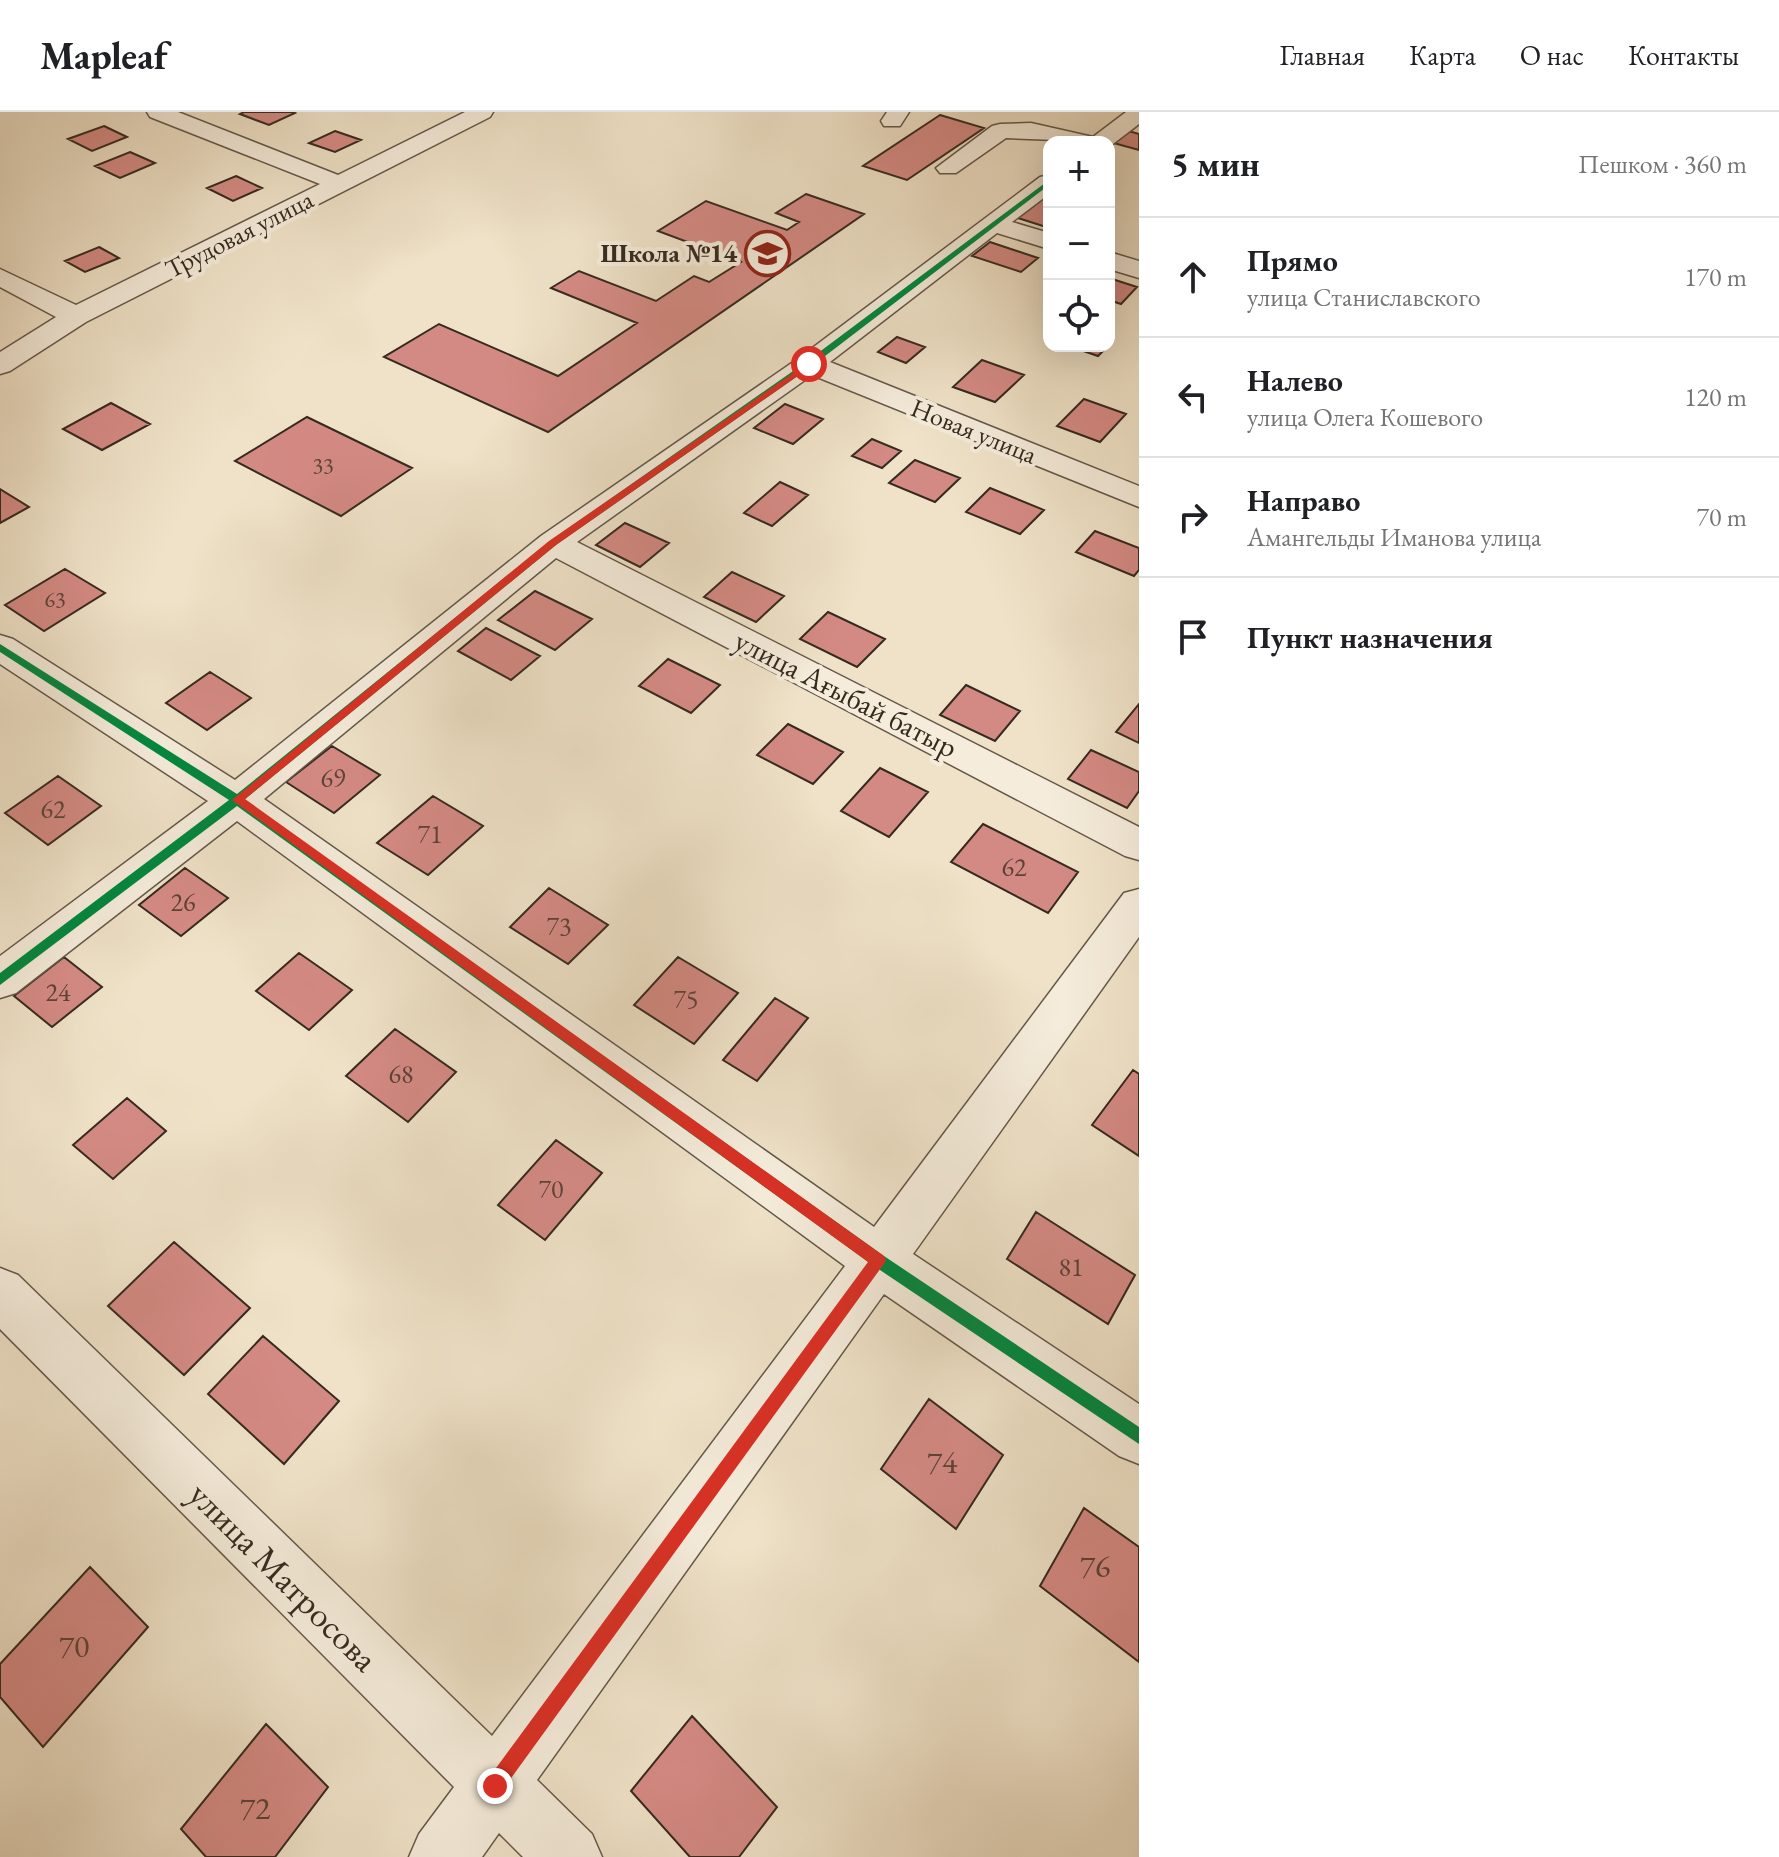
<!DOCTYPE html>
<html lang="ru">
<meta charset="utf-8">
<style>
:root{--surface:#fff;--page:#f2f2f2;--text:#202124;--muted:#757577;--line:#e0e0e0}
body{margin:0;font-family:"EB Garamond",serif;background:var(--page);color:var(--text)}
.controls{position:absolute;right:24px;top:24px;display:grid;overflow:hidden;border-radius:16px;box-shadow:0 8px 32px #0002}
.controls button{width:72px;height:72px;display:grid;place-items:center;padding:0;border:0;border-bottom:2px solid var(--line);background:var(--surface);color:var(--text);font:40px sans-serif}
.stop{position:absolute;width:24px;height:24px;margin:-18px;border:6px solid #d93025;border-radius:50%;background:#fff}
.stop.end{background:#d93025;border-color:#fff;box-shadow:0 2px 8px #0008}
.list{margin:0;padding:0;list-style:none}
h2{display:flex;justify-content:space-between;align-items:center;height:104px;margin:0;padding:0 32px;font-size:34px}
h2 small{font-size:26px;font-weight:400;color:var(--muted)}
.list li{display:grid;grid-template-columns:52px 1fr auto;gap:24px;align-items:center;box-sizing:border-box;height:120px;padding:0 32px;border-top:2px solid var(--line)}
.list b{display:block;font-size:30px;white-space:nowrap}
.list p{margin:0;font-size:26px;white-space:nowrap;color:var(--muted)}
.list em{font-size:26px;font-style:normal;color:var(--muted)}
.icon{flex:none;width:44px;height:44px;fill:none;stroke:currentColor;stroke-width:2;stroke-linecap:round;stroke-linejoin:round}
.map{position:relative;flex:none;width:1139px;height:1745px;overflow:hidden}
header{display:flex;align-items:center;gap:48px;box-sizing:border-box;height:112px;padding:0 40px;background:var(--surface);border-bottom:2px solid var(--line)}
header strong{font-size:38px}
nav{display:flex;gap:44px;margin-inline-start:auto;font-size:28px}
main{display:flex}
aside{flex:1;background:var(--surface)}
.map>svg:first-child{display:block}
.building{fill:#d48a84;stroke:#362a1f;stroke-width:2}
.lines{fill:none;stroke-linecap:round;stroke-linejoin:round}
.minor-casing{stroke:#645849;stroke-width:3}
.minor{fill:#f5ecdb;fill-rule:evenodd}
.cycleway-casing{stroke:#f5ecdb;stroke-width:5}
.cycleway{fill:#00873e;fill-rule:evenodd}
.route{fill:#d93025}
.labels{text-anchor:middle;stroke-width:8;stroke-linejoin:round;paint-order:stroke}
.far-number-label{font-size:22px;fill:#5e4238}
.far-street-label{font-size:26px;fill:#362a1f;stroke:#f5ecdb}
.far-poi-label{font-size:26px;font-weight:bold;fill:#362a1f;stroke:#f5ecdb;text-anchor:end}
.number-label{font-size:26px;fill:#5e4238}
.street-label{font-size:30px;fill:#362a1f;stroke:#f5ecdb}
.near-number-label{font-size:32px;fill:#5e4238}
.near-street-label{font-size:36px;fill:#362a1f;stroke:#f5ecdb}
</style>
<header>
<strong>Mapleaf</strong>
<nav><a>Главная</a><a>Карта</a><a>О нас</a><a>Контакты</a></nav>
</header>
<main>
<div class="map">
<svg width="1139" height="1745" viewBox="0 0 1139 1745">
<rect width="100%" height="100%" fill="#efe2c8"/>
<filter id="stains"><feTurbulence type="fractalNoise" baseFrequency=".0025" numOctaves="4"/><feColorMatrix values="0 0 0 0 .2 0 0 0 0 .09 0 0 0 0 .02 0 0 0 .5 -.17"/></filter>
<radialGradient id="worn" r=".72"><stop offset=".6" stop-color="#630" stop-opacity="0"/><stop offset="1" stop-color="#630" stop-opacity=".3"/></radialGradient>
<path class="building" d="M244,0H293L295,1L269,13L240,2Z
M940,3L984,16L907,68L863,54Z
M104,14L127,25L92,39L68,27Z
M1125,18L1139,22V38L1110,30Z
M335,19L361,28L335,40L309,31Z
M130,40L155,51L120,66L95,54Z
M236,64L262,76L233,89L207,76Z
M806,82L864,102L548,320L384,245L439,212L558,264L637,211L551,176L579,159L656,189L694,164L709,170L741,150L658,119L706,89L787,118L799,110L776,101Z
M1049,82V116L1018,106Z
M990,130L1038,146L1021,160L972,144Z
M99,135L119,146L85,160L65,149Z
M1109,166L1137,175L1121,192L1109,188Z
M897,225L925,235L906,251L878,240Z
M1069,234H1108L1098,244Z
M982,248L1024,263L995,290L953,275Z
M1084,287L1126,302L1100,330L1057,314Z
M111,291L150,312L102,338L63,317Z
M785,292L823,307L793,332L754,316Z
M307,305L412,356L341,404L235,349Z
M872,327L901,339L882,356L852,344Z
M915,348L960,366L935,390L889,371Z
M780,370L808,383L772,414L744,401Z
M990,376L1044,398L1020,422L966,400Z
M0,377L29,395L0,411Z
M625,411L669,431L640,455L596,433Z
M1095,419L1139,436V458L1134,464L1076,440Z
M65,457L105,481L44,519L5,493Z
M732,460L784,484L756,510L704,485Z
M535,479L592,507L555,538L498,508Z
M828,500L885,527L857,555L800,527Z
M486,516L540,544L511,568L458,539Z
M668,547L720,573L691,601L639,574Z
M210,560L251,586L207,618L166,591Z
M966,573L1020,599L995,629L940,603Z
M1139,592V631L1116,620Z
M788,612L843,640L813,672L757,643Z
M332,634L380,663L334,701L286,670Z
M1091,638L1139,660V679L1127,696L1068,667Z
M880,656L928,680L889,725L841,699Z
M58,664L101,694L48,733L5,701Z
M433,684L483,714L428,763L377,731Z
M983,712L1078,760L1048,801L951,750Z
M185,756L228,786L181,824L139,793Z
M549,776L608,813L568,852L510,815Z
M299,841L352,878L309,918L256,879Z
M64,845L102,875L52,915L14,884Z
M678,845L738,881L694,932L634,893Z
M775,886L808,906L757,969L723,948Z
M395,917L456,960L408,1010L346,964Z
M1133,958L1139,962V1044L1092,1013Z
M127,986L166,1019L113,1067L73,1033Z
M556,1028L602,1061L545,1128L498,1093Z
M1036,1100L1135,1163L1108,1212L1007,1147Z
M174,1130L250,1196L184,1263L108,1194Z
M263,1224L339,1289L284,1352L208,1282Z
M929,1287L1003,1343L956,1417L881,1357Z
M1084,1396L1139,1435V1550L1040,1474Z
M90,1455L148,1515L43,1635L0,1585V1552Z
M692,1604L777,1695L739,1745H690L631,1679Z
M266,1612L328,1675L275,1745H206L181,1717Z"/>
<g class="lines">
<defs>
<path id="minor" d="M147,0H178L338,63L465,0H493L490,5L86,210L10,259L0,262V240L56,205L0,175V157L76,193L320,72L150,5Z
M887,0H909L900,14H884L881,9Z
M1126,0H1139V12L1109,35V30L1006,26L956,61H940L936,56L992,14L1000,12L1031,11L1093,25Z
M1049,63V82L1012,110L1049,121V137L997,121L830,250L1139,374V395L812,263L577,430L1139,715V748L1125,744L556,446L264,687L874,1115L1124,781L1139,777V825L913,1142L1139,1292V1352L1119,1344L884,1182L537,1668L592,1722L602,1745H523L499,1721L482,1745H409L419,1722L454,1675L0,1217V1156L18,1163L492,1624L845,1154L237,709L16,881L0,886V844L208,689L0,552V523L13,527L235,668L541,424L799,246L1040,65Z
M1109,140L1139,149V166L1109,157Z"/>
</defs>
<use href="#minor" class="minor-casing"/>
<use href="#minor" class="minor"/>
<defs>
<path id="cycleway" d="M1049,68V73L812,254L556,433L244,688L884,1144L1139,1315V1332L874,1154L237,694L0,873V861L229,688L0,540V532L237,682L550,429L806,250Z"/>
</defs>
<use href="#cycleway" class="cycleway-casing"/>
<use href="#cycleway" class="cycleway"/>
</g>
<path class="route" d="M809,250L812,254L556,433L245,687L884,1144L886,1149L501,1680L495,1683L488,1680L485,1674L488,1667L868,1150L232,688L549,429Z"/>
<defs>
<symbol id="school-ring" viewBox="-11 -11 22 22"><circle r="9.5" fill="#f5ecdb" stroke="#8f2418" stroke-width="1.5"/><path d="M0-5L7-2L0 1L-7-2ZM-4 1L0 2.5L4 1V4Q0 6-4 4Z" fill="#8f2418"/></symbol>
</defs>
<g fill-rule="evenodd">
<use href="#school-ring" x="742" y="116" width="51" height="51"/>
</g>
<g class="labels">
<g class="far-number-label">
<text x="323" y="361">33</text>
<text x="55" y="495">63</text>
</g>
<g class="far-street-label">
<text transform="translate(239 122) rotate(-27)" y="9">Трудовая улица</text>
<text transform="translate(974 319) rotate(22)" y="9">Новая улица</text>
</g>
<g class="far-poi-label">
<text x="737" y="150">Школа №14</text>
</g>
<g class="number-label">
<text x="333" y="675">69</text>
<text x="53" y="706">62</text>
<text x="430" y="731">71</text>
<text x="1014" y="764">62</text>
<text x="183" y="799">26</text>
<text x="559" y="823">73</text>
<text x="58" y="889">24</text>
<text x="686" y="896">75</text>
<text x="401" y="971">68</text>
<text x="551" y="1086">70</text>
<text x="1071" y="1164">81</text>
</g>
<g class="street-label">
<text transform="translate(846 582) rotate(27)" y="10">улица Ағыбай батыр</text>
</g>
<g class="near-number-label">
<text x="942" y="1361">74</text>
<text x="1095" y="1465">76</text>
<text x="74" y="1545">70</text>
<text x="255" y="1707">72</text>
</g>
<g class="near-street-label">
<text transform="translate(284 1464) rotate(45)" y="13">улица Матросова</text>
</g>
</g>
<rect width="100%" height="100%" filter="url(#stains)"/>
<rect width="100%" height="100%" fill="url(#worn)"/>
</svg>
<div class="controls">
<button>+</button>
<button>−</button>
<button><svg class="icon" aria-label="locate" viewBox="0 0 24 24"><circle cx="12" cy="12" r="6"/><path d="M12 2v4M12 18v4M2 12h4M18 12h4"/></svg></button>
</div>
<div class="stop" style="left:809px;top:252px"></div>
<div class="stop end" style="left:495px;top:1674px"></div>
</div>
<aside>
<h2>5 мин<small>Пешком · 360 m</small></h2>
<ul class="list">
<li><svg class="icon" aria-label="ahead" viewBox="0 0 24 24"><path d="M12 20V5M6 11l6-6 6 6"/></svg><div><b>Прямо</b><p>улица Станиславского</p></div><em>170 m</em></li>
<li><svg class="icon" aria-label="left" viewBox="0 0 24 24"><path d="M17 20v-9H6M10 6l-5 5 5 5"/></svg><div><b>Налево</b><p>улица Олега Кошевого</p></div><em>120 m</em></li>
<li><svg class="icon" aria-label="right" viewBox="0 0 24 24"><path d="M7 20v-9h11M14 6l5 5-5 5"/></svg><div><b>Направо</b><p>Амангельды Иманова улица</p></div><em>70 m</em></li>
<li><svg class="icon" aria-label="arrive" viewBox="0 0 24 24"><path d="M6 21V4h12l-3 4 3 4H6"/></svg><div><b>Пункт назначения</b></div></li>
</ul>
</aside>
</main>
